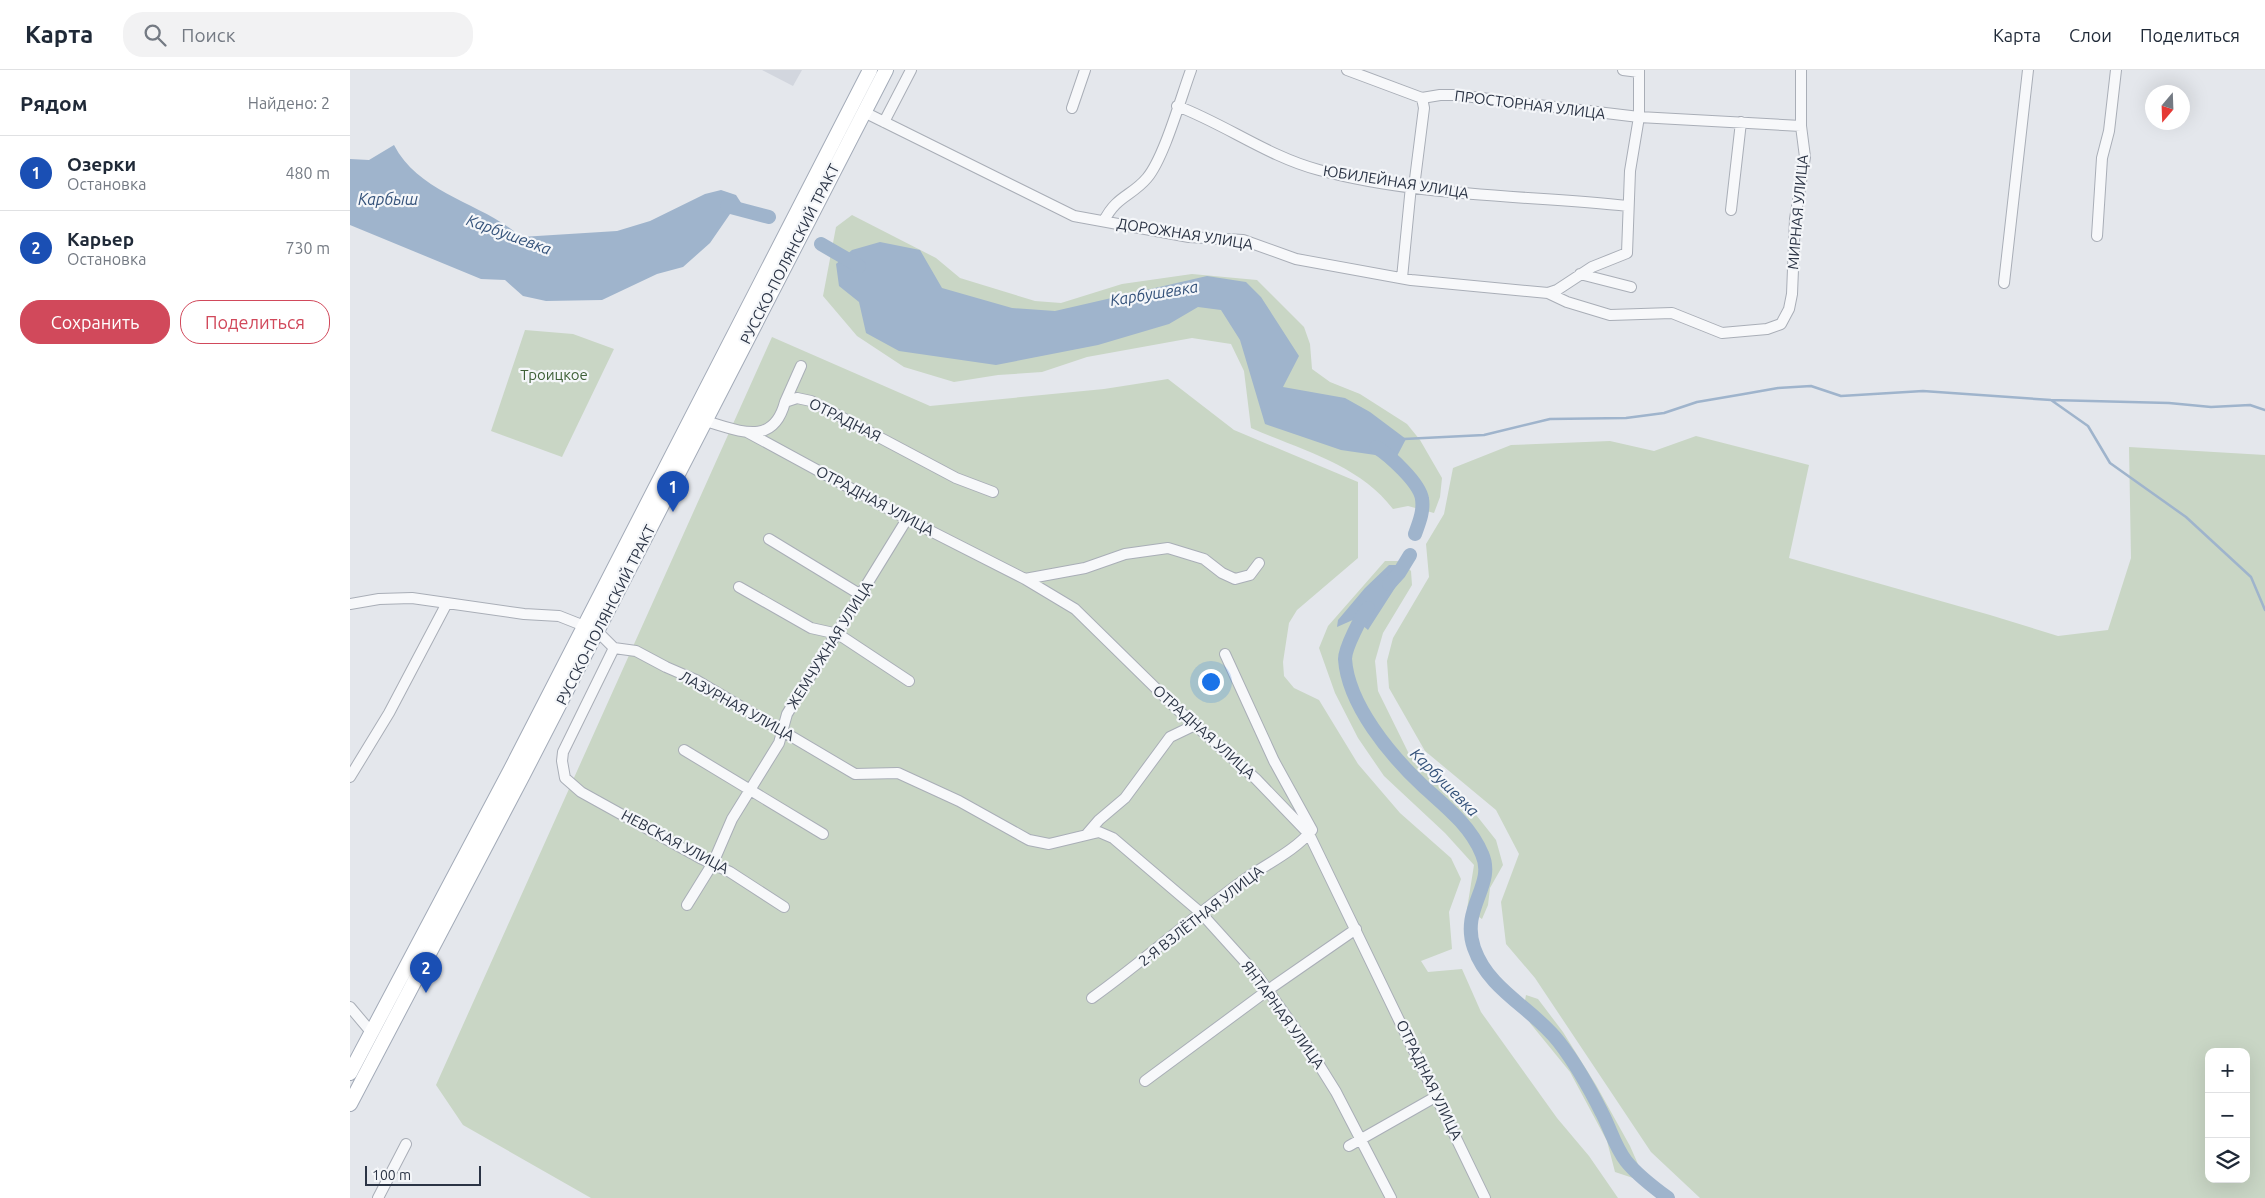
<!DOCTYPE html>
<html lang="ru">
<meta charset="utf-8">
<style>
:root{--surface:#fff;--page:#f2f2f3;--text:#1f2937;--muted:#747a83;--line:#e0e1e3;--accent:#d1495b}
body{margin:0;font-family:Ubuntu,sans-serif;background:var(--page);color:var(--text)}
.controls{position:absolute;right:15px;bottom:15px;display:grid;overflow:hidden;border-radius:10px;box-shadow:0 5px 20px #0002}
.controls button{width:45px;height:45px;display:grid;place-items:center;padding:0;border:0;border-bottom:1px solid var(--line);background:var(--surface);color:var(--text);font:25px sans-serif}
.compass{position:absolute;left:1795px;top:15px;width:45px;height:45px;border-radius:50%;background:var(--surface);box-shadow:0 5px 20px #0002;rotate:199deg}
.scale{position:absolute;left:15px;bottom:12px;width:116px;box-sizing:border-box;padding-left:5px;border:2px solid #2b3445;border-top:0;font-size:14px;line-height:18px;white-space:nowrap;color:#2b3445;-webkit-text-stroke:4px #f4f6f9;paint-order:stroke}
.you{position:absolute;left:860px;top:611px;width:18px;height:18px;margin:-12px;border:4px solid #fff;border-radius:50%;background:#1a73e8;box-shadow:0 0 0 8px #1a73e833}
.badge{display:grid;place-items:center;width:32px;height:32px;border-radius:50%;background:var(--accent);color:#fff;font-size:16px;font-weight:700}
.pin{position:absolute;translate:-50% -41px;filter:drop-shadow(0 1px 2px #0008)}
.pin::after{content:'';position:absolute;top:26px;width:18px;height:15px;background:inherit;clip-path:polygon(0 0,100% 0,50% 100%)}
.list{margin:0;padding:0;list-style:none}
h2{display:flex;justify-content:space-between;align-items:center;height:65px;margin:0;padding:0 20px;font-size:21px}
h2 small{font-size:16px;font-weight:400;color:var(--muted)}
.list li{display:grid;grid-template-columns:32px 1fr auto;gap:15px;align-items:center;box-sizing:border-box;height:75px;padding:0 20px;border-top:1px solid var(--line)}
.list b{display:block;font-size:19px;white-space:nowrap}
.list p{margin:0;font-size:16px;white-space:nowrap;color:var(--muted)}
.list em{font-size:16px;font-style:normal;color:var(--muted)}
.actions{display:flex;gap:10px;padding:15px 20px}
.actions a{flex:1;padding:11px 0;border:1px solid var(--accent);border-radius:20px;text-align:center;font-size:18px;color:var(--accent)}
.actions .main{background:var(--accent);color:#fff}
.icon{flex:none;width:28px;height:28px;fill:none;stroke:currentColor;stroke-width:2;stroke-linecap:round;stroke-linejoin:round}
.map{position:relative;flex:none;width:1915px;height:1128px;overflow:hidden}
header{display:flex;align-items:center;gap:30px;box-sizing:border-box;height:70px;padding:0 25px;background:var(--surface);border-bottom:1px solid var(--line)}
header strong{font-size:24px}
nav{display:flex;gap:28px;margin-inline-start:auto;font-size:18px}
.search{width:350px;height:45px;background:var(--page);display:flex;align-items:center;gap:12px;box-sizing:border-box;padding:0 18px;border-radius:20px;color:var(--muted);font-size:19px}
main{display:flex}
aside{flex:1;background:var(--surface)}
.map>svg:first-child{display:block}
.built{fill:#d2d6de}
.green{fill:#c9d6c5;fill-rule:evenodd}
.water{fill:#9fb4cc}
.lines{fill:none;stroke-linecap:round;stroke-linejoin:round}
.stream{stroke:#9fb4cc;stroke-width:2.5}
.river{stroke:#9fb4cc;stroke-width:14}
.minor-casing{stroke:#a9aeb7;stroke-width:12}
.major-casing{stroke:#a3abb8;stroke-width:16}
.minor{stroke:#f7f8fa;stroke-width:10}
.major{stroke:#fff;stroke-width:14}
.labels{text-anchor:middle;stroke-width:4.5;stroke-linejoin:round;paint-order:stroke}
.street-label{font-size:15px;fill:#2b3445;stroke:#f4f6f9}
.park-label{font-size:15px;fill:#3f6138;stroke:#f4f6f9}
.water-label{font-size:16px;font-style:italic;fill:#34527a;stroke:#f4f6f9}
</style>
<header>
<strong>Карта</strong>
<div class="search"><svg class="icon" aria-label="search" viewBox="0 0 24 24"><circle cx="10" cy="10" r="6"/><path d="M15 15l6 6"/></svg>Поиск</div>
<nav><a>Карта</a><a>Слои</a><a>Поделиться</a></nav>
</header>
<main>
<aside>
<h2>Рядом<small>Найдено: 2</small></h2>
<ul class="list">
<li><span class="badge" style="background:#1a4fb4">1</span><div><b>Озерки</b><p>Остановка</p></div><em>480 m</em></li>
<li><span class="badge" style="background:#1a4fb4">2</span><div><b>Карьер</b><p>Остановка</p></div><em>730 m</em></li>
</ul>
<div class="actions"><a class="main">Сохранить</a><a>Поделиться</a></div>
</aside>
<div class="map">
<svg width="1915" height="1128" viewBox="0 0 1915 1128">
<rect width="100%" height="100%" fill="#e4e7ec"/>
<path class="built" d="M412,0H452L443,16Z"/>
<path class="green" d="M502,145L586,188L610,208L685,231L711,233L772,214L842,204L907,210L954,257L960,274L962,299L980,312L1010,324L1057,354L1070,370L1092,408L1090,427L1084,443L1058,436L1043,439C1009,394 951,380 901,358L894,301L881,274L842,268L737,287L692,302L648,305L604,312L554,297L507,266L473,226L486,157Z
M175,260L223,264L264,279L212,387L141,361Z
M422,267L580,336L754,319L818,309L884,360L1008,412V488L947,540L939,553L933,592L934,606L944,618L969,630L1008,694L1050,743L1101,788L1111,809L1099,842L1102,879L1071,891L1078,902L1112,899L1131,942L1207,1048L1239,1086L1268,1128H241L113,1055L86,1015Z
M1346,366L1459,395L1439,488L1640,545L1708,566L1758,560L1781,488L1779,377L1915,385V1128H1350L1301,1082L1185,908L1156,874L1151,832L1169,784L1146,740L1075,681L1039,618L1037,591L1043,568L1079,507L1076,474L1094,444L1103,398L1161,375L1260,371L1304,381ZM1859,982H1896V1109H1859Z
M1035,491H1051L1061,501L1062,515L1033,563L1025,591L1028,621L1059,684L1071,698L1123,741L1146,770L1153,795L1140,818L1138,835L1132,849L1117,839L1124,795L1095,763L1034,706L1008,668L985,623L969,578L978,556Z
M1176,925L1188,929L1213,962L1246,1015L1280,1076L1291,1101L1289,1110L1265,1102L1257,1071L1220,1002L1180,953L1174,936Z"/>
<path class="water" d="M44,75C70,125 132,132 171,167L267,161L300,151L355,124L371,120L386,125L397,142L380,144L360,173L333,197L307,204L252,230L196,231L173,226L155,210L131,209L0,155V89L19,90Z
M530,172L570,180L592,218L662,238L705,241L857,206L896,212L911,227L949,286L933,317L995,328L1020,342L1056,369L1046,388L991,380L915,354L890,270L871,240L848,237L819,254L748,275L646,295L549,281L516,263L509,232L489,216L486,194L502,180Z
M1039,495H1051L1052,507L1018,560L1005,549L987,557L988,550L1015,518Z"/>
<g class="lines">
<path class="stream" d="M1701,330L1738,356L1760,393L1836,447L1901,507L1915,540
M1054,369L1134,365L1200,349L1276,348L1314,343L1347,332L1394,324L1428,318L1461,316L1491,326L1573,321L1701,330L1819,333L1861,337L1900,335L1915,340"/>
<path class="river" d="M377,136L419,147
M471,174L509,196
M1026,377C1039,385 1070,413 1072,429C1074,441 1069,453 1065,464
M1039,514L1049,503L1060,485
M1018,538C1011,547 995,578 995,589C998,635 1041,686 1073,716C1095,736 1120,755 1132,784C1146,815 1110,838 1124,878C1139,921 1183,938 1209,972C1226,994 1240,1019 1252,1043C1260,1058 1265,1077 1276,1091C1287,1105 1303,1117 1318,1128"/>
<defs>
<path id="minor" d="M997,0L1072,28
M1273,0L1289,2
M1072,28L1090,25H1106L1289,47L1451,56
M827,36C875,54 919,87 969,100C1069,127 1175,125 1278,136
M722,38L735,0
M514,42L724,146L839,167L893,170L946,189L1061,210L1198,223L1207,220L1242,197L1277,183L1280,101L1289,47V0
M534,52L561,0
M1064,117L1074,38L1072,28
M1381,140L1391,52
M754,151C766,126 782,126 797,108C814,88 831,27 841,0
M1747,166L1752,88L1759,61L1766,0
M1230,204L1281,217
M1052,208L1061,116
M1654,213L1678,0
M1198,223L1217,232L1260,245L1322,243L1372,263L1417,259L1431,254L1439,239L1442,224L1445,149L1455,87L1451,56V0
M435,332L451,296
M355,351C388,360 423,378 435,332L447,328L461,331L606,408L643,422
M397,362L557,449L675,509L725,539L828,640L906,709L959,764L1135,1128
M419,469L511,525
M675,509L735,498L775,484L818,478L854,489L872,503L885,509L900,505L909,493
M389,517L461,558L488,564L559,611
M0,534L29,529L62,528L174,544L209,546L247,561L264,578
M264,578L286,581L316,597L346,610L505,704L548,703L609,731L679,770L699,774L749,762L763,768L851,843L907,905L956,974L986,1022L1041,1128
M264,578L213,682L212,691L215,708L231,722L350,788L380,802L434,837
M334,680L473,764
M0,707L39,643L97,533
M737,764L749,750L775,728L820,667L845,655
M337,835L363,793L382,749L429,673L437,644L557,449
M742,928C794,891 840,849 891,812C914,795 944,782 962,760L924,691L875,584
M0,937L22,963
M795,1011L918,920L1006,859
M999,1076L1087,1026
M28,1128L56,1074"/>
<path id="major" d="M0,1003L161,699L520,0
M0,1034L173,705L536,0"/>
</defs>
<use href="#minor" class="minor-casing"/>
<use href="#major" class="major-casing"/>
<use href="#minor" class="minor"/>
<use href="#major" class="major"/>
</g>
<g class="labels">
<g class="street-label">
<text transform="translate(1180 35) rotate(7)" y="5">ПРОСТОРНАЯ УЛИЦА</text>
<text transform="translate(1046 112) rotate(9)" y="5">ЮБИЛЕЙНАЯ УЛИЦА</text>
<text transform="translate(1448 142) rotate(-85)" y="5">МИРНАЯ УЛИЦА</text>
<text transform="translate(835 164) rotate(9)" y="5">ДОРОЖНАЯ УЛИЦА</text>
<text transform="translate(440 184) rotate(-63)" y="5">РУССКО-ПОЛЯНСКИЙ ТРАКТ</text>
<text transform="translate(495 350) rotate(27)" y="5">ОТРАДНАЯ</text>
<text transform="translate(525 431) rotate(28)" y="5">ОТРАДНАЯ УЛИЦА</text>
<text transform="translate(256 545) rotate(-63)" y="5">РУССКО-ПОЛЯНСКИЙ ТРАКТ</text>
<text transform="translate(480 575) rotate(-58)" y="5">ЖЕМЧУЖНАЯ УЛИЦА</text>
<text transform="translate(387 636) rotate(29)" y="5">ЛАЗУРНАЯ УЛИЦА</text>
<text transform="translate(854 662) rotate(42)" y="5">ОТРАДНАЯ УЛИЦА</text>
<text transform="translate(325 772) rotate(28)" y="5">НЕВСКАЯ УЛИЦА</text>
<text transform="translate(851 846) rotate(-38)" y="5">2-Я ВЗЛЁТНАЯ УЛИЦА</text>
<text transform="translate(933 945) rotate(54)" y="5">ЯНТАРНАЯ УЛИЦА</text>
<text transform="translate(1079 1010) rotate(64)" y="5">ОТРАДНАЯ УЛИЦА</text>
</g>
<g class="park-label">
<text x="204" y="310">Троицкое</text>
</g>
<g class="water-label">
<text x="38" y="135">Карбыш</text>
<text transform="translate(159 164) rotate(20)" y="6">Карбушевка</text>
<text transform="translate(804 223) rotate(-9)" y="6">Карбушевка</text>
<text transform="translate(1095 712) rotate(45)" y="6">Карбушевка</text>
</g>
</g>
</svg>
<div class="controls">
<button>+</button>
<button>−</button>
<button><svg class="icon" aria-label="layers" viewBox="0 0 24 24"><path d="M12 4l9 5-9 5-9-5zM3 14l9 5 9-5"/></svg></button>
</div>
<svg class="compass" viewBox="-18 -18 36 36"><path d="M0-13l5 13h-10z" fill="#e53935"/><path d="M0 13l5-13h-10z" fill="#747a83"/></svg>
<div class="scale">100 m</div>
<div class="you"></div>
<div class="pin badge" style="left:323px;top:442px;background:#1a4fb4">1</div>
<div class="pin badge" style="left:76px;top:923px;background:#1a4fb4">2</div>
</div>
</main>
